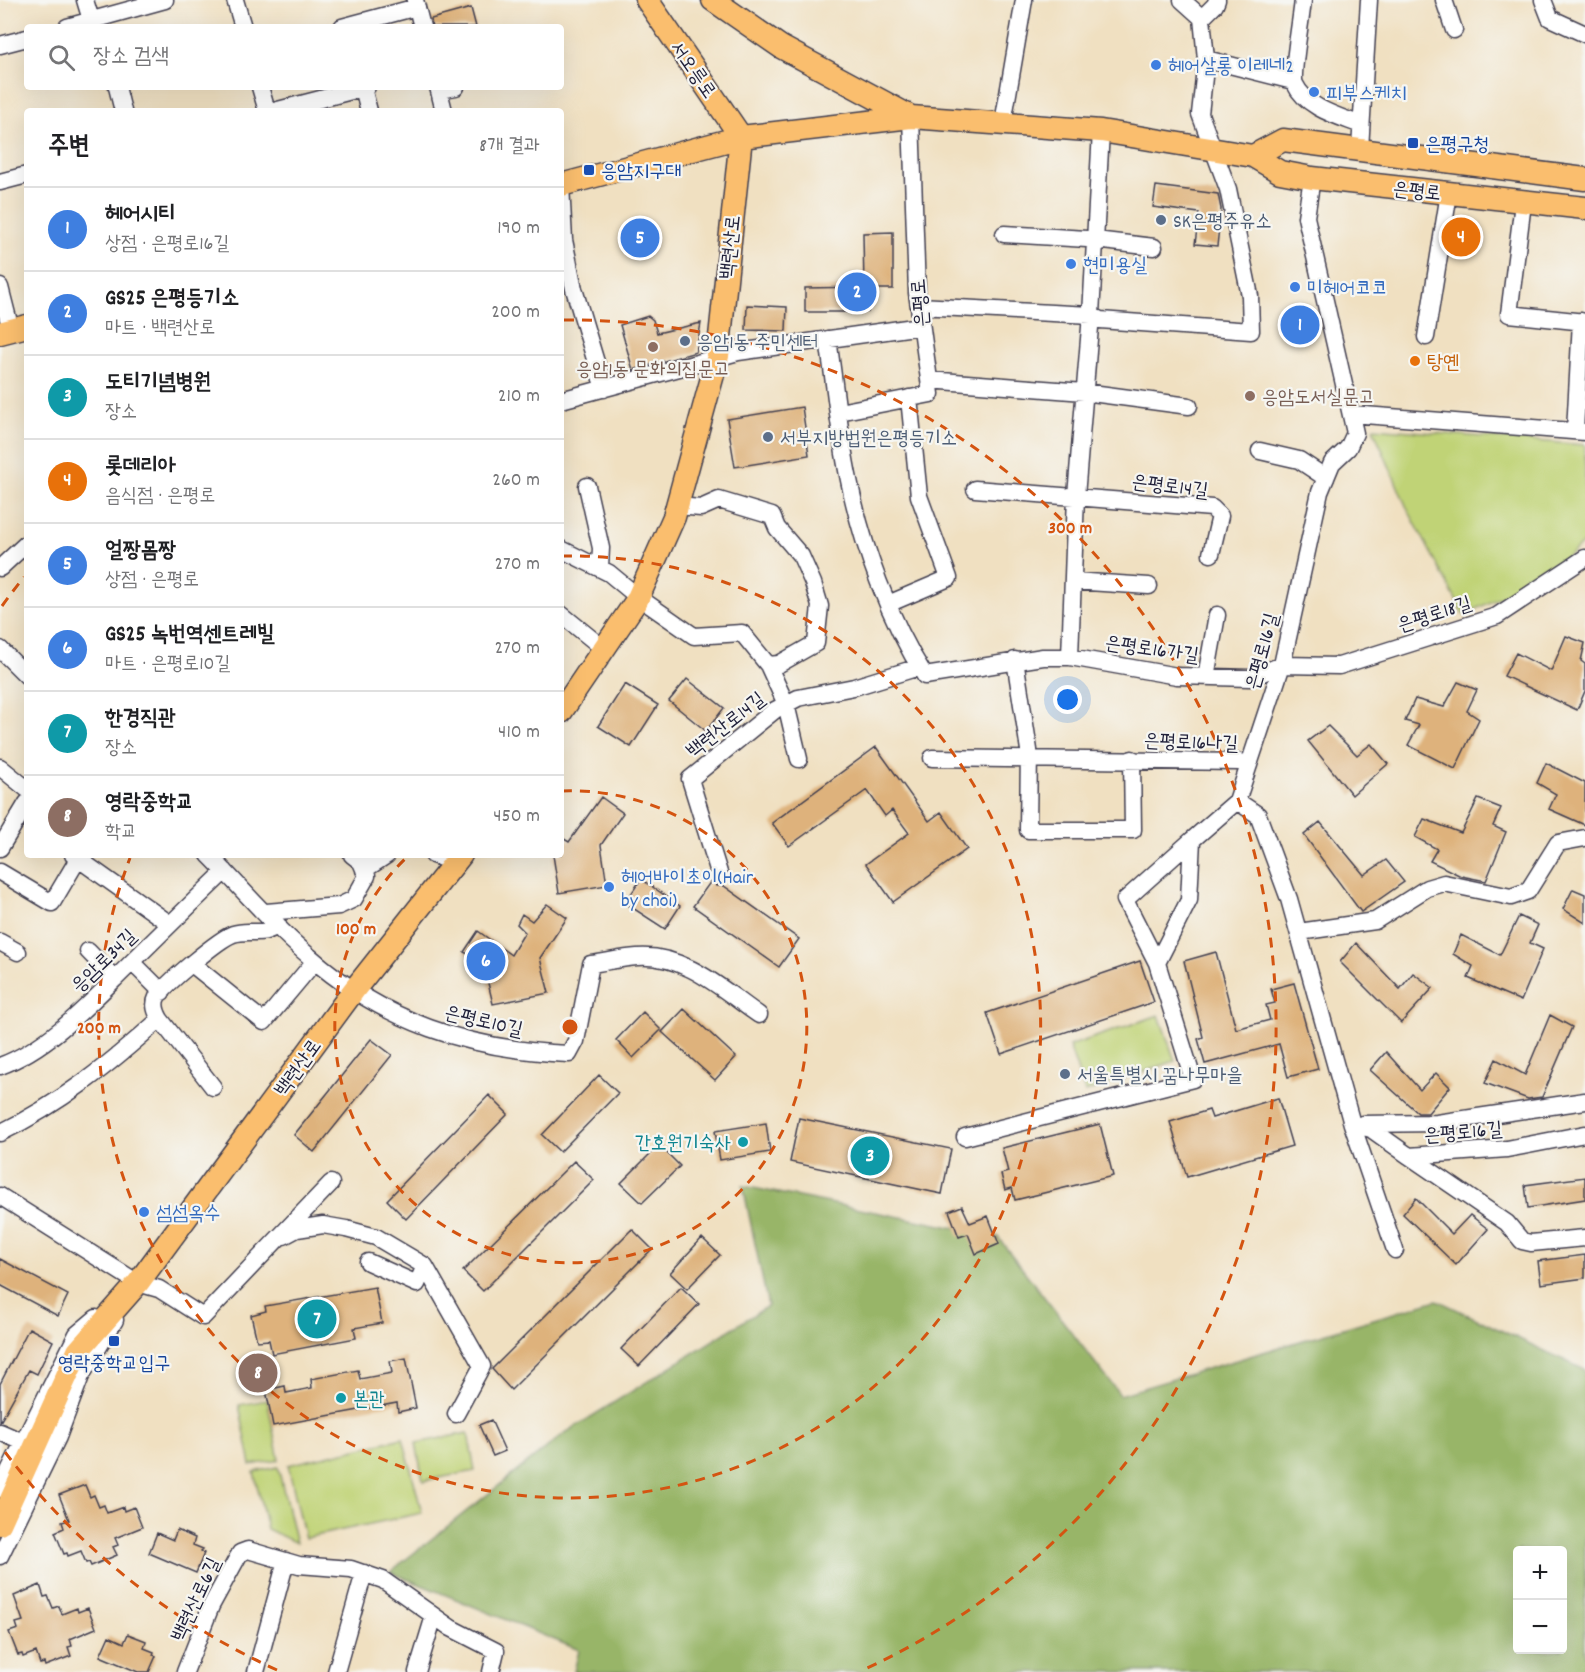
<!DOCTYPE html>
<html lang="ko">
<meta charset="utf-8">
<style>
:root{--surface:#fff;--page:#f2f2f2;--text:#202124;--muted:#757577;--line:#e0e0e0;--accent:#b5179e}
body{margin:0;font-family:Dekko,"Poor Story",sans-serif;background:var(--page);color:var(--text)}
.controls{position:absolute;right:18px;bottom:18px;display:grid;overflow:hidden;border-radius:6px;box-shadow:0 6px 24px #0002}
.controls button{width:54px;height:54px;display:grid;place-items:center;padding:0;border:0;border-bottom:2px solid var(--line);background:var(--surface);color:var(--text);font:30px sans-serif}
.you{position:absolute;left:1068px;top:700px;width:21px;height:21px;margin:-15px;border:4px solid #fff;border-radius:50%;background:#1a73e8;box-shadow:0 0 0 9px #1a73e833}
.badge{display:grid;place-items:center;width:39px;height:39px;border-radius:50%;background:var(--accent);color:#fff;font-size:20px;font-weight:700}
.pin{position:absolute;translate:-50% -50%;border:3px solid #fff;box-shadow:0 2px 6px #0006}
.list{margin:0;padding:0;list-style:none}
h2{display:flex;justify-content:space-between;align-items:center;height:78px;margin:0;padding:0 24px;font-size:26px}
h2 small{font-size:20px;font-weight:400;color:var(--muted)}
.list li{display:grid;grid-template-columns:39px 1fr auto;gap:18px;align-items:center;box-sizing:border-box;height:84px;padding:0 24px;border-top:2px solid var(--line)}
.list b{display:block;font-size:22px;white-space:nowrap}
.list p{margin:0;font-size:20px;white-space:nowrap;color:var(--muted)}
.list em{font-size:20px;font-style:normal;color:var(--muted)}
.icon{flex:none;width:33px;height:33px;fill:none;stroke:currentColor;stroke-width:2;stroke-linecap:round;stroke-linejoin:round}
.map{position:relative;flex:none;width:1585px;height:1672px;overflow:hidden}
.search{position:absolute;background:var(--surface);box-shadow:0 6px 24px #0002;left:24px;top:24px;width:540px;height:66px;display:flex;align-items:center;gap:15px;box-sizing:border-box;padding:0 21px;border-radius:6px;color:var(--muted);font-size:22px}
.panel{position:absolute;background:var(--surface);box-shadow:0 6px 24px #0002;left:24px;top:108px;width:540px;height:750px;border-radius:6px}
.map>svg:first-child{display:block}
.green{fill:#c0d376;stroke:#717a58;stroke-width:1.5}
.forest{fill:#98b567;stroke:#5d6c51;stroke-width:1.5;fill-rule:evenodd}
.building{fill:#deb27b}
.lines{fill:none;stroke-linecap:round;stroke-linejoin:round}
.minor-casing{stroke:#413e4f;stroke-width:19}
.major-casing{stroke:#413e4f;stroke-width:25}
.minor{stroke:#fff;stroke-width:16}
.major{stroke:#fabe6e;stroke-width:22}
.ring{fill:none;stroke:#d45411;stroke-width:3;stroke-dasharray:10 8}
.shop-dot{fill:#3f7fe0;stroke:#f6f6f2;stroke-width:2}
.transit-dot{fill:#1a4fb4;stroke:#f6f6f2;stroke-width:2}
.service-dot{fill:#5c6f8a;stroke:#f6f6f2;stroke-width:2}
.education-dot{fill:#8d6e63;stroke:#f6f6f2;stroke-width:2}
.food-dot{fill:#e8710a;stroke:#f6f6f2;stroke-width:2}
.culture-dot{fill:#0f9aa8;stroke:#f6f6f2;stroke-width:2}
.labels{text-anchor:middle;stroke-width:4.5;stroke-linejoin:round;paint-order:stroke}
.shop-label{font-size:20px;fill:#366cbe;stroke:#f6f6f2;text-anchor:start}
.street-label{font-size:20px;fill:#22223b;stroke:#f6f6f2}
.transit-label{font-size:20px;fill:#164399;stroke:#f6f6f2;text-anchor:start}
.service-label{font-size:20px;fill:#4e5e75;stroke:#f6f6f2;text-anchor:start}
.food-label{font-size:20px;fill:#c56008;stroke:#f6f6f2;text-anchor:start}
.education-label{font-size:20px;fill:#785e54;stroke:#f6f6f2}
.culture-label{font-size:20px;fill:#0d838f;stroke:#f6f6f2;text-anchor:end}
.centre{fill:#d45411;stroke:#f6f6f2;stroke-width:3}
.ring-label{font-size:18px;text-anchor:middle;font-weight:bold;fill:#d45411;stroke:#f6f6f2;stroke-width:4.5;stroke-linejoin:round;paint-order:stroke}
</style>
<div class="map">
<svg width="1585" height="1672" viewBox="0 0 1585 1672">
<rect width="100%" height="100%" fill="#f6f6f2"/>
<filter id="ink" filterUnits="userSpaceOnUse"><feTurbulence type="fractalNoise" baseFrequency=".0167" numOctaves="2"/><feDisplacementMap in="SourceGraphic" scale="12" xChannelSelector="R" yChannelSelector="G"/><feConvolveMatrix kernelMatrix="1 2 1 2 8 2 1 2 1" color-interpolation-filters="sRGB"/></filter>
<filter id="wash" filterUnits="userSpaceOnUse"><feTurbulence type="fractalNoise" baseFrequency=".008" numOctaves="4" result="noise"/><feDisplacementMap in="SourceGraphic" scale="24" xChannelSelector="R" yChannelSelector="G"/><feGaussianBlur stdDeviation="1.35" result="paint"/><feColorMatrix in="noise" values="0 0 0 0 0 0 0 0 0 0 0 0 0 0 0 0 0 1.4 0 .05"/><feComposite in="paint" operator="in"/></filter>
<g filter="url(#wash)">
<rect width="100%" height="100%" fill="#f0e0c1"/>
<path class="green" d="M1373,428L1585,445V542L1547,574L1464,615L1407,508Z
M1159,1015L1175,1061L1085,1092L1069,1046Z
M267,1400L279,1460L251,1465L239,1405Z
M468,1433L475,1471L423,1481L416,1443Z
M403,1438L422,1513L305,1538L288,1465Z
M278,1467L296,1543L267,1529L254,1472Z"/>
<path class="forest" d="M743,1186L997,1236L1120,1395L1437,1300L1585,1370V1672H574L579,1650L390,1572L565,1433L768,1306ZM1518,1550H1562V1650H1518Z"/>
<g id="blocks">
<path class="building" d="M471,8L476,27H432L431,19Z
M1156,186L1218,194L1221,209L1217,246L1195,244L1199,213L1153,207Z
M893,232V289H868V312H805V288L864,287L863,233Z
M747,305L787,307L786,331L746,330Z
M648,316L653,320L657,333L701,323L696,352L633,370L620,325Z
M802,407L809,455L735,467L727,419Z
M1566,636L1585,643L1581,661L1585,664V691L1577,710L1504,676L1516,653L1551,671Z
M687,679L724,708L706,731L669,701Z
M1458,682L1477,690L1467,711L1479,719L1455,769L1408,745L1419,725L1405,721L1415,699L1444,707Z
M625,684L658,705L631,747L598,726Z
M1328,726L1357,755L1371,744L1388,764L1352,795L1308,741Z
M876,747L929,821L941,812L967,849L893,902L866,864L909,833L892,810L885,816L867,790L789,846L772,823Z
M1546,763L1585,783V825L1549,809L1556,794L1537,783Z
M601,797L623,813L601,845L607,885L559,893L553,855H561V837L569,842Z
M1478,799L1501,808L1493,826L1506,832L1486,881L1461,876L1430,861L1437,849L1415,837L1424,819L1461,833Z
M1320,822L1364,875L1386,860L1404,882L1361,912L1304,835Z
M641,879L680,906L665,929L625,903Z
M711,881L717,886H724L799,939L779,967L693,906Z
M1573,889L1585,894V923L1563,909Z
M547,904L567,918L540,958L549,993L493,1004L483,962L464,952L478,931L511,955L525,932L517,924L522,914L532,921Z
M1519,916L1538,925L1530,943L1543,949L1521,1001L1468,978L1473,966L1453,954L1461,935L1500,955Z
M1356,943L1400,989L1413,973L1433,988L1401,1023L1340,962Z
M1216,952L1236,1029L1270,1020L1266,1005L1275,1003L1271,989L1294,983L1318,1069L1288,1077L1279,1044L1205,1064L1198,1039L1203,1037L1184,961Z
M1140,961L1154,1002L1001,1054L987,1013Z
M684,1009L736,1057L715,1080L662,1032Z
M643,1012L661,1030L633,1058L616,1040Z
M1550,1015L1572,1027L1542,1097L1528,1099L1485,1083L1496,1059L1525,1075Z
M371,1039L392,1055L314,1152L294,1135Z
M1386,1052L1420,1090L1436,1073L1450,1087L1428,1113H1418L1370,1070Z
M599,1075L618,1093L560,1152L542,1135Z
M489,1095L508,1114L406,1219L387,1200Z
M1278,1098L1292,1146L1187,1177L1170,1122L1209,1110L1212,1118Z
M799,1118L951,1149L942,1194L790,1162Z
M766,1123L770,1152L720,1160L715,1131Z
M1100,1124L1113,1176L1015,1200L1012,1188L1005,1190L1001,1174L1008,1172L1002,1148Z
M659,1145L680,1166L642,1203L621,1183Z
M574,1161L594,1180L483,1291L463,1271Z
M1585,1177V1199L1528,1208L1525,1185Z
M1416,1198L1452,1234L1470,1215L1488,1229L1456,1265L1403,1214Z
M962,1206L970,1223L988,1216L999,1244L976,1254L968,1234L959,1237L949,1211Z
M632,1229L652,1249L511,1390L492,1369Z
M702,1238L720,1255L687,1289L670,1273Z
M1585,1255V1278L1541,1284L1538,1261Z
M0,1259L68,1295L58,1316L0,1285Z
M375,1287L382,1323L354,1328L356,1338L272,1354L269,1340L257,1341L251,1315L266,1311L265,1306Z
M681,1287L699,1304L639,1366L621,1349Z
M29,1328L53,1341L37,1374L29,1370L0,1422V1384Z
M406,1358L416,1408L398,1412L397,1403L273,1426L266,1390L285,1386L286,1393L312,1388L311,1379L358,1370L360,1379L392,1373L390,1361Z
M491,1420L505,1451L493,1456L479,1425Z
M85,1485L90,1497L94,1495L99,1507L104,1505L107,1513L123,1507L124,1511L134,1507L142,1527L115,1538L118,1545L113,1547L117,1555L91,1566L89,1562L86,1563L81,1551L68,1556L67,1553L64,1554L55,1532L64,1528L62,1522L69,1520L59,1495Z
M177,1530L195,1538L193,1545L203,1549L201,1551L204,1553L196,1573L149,1553L157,1533L173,1540Z
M40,1585L44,1597L48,1596L53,1608L59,1606L62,1614L77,1608L78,1612L88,1608L96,1628L70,1639L72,1646L68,1647L71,1656L45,1666L44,1663L40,1664L36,1652L23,1657L22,1654L18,1655L9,1632L18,1629L16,1623L23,1621L14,1596Z
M128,1634L146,1641L144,1648L154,1652L153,1655L156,1656L149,1672H138L100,1656L109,1636L124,1643Z"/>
</g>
</g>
<g filter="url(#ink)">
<use href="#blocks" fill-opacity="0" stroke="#413e4f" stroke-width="1.5"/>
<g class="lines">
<defs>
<path id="minor" d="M85,0L91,20
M235,0L243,27
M415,0L422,27
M1182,0L1202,18
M1303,0C1302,14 1291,75 1295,84C1306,108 1338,116 1361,125
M1444,0L1454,30
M1543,0L1550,18L1585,34
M67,27L165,0
M342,27L417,7
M0,45L27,38
M1206,59L1293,81
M117,87L123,111
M260,87L267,111
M438,87L444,111
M363,88L369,111
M439,90L456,87
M274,111L367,87
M1003,123L1024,0
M1360,149L1369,0
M1312,178L1306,217L1355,433L1348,448L1332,463L1320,492L1282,665L1237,801L1258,815L1289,899L1352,1124L1395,1250
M0,182L27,175
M561,185L564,240L574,289L604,389
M1523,203L1509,314L1585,322
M1004,234L1087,239L1154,247
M0,287L11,330
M919,306L1091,315L1100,320L1251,331L1250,296L1228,189L1200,114L1206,59L1202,18L1215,5L1217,0
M1426,337L1449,193
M828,339C835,386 839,434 849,480C862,546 890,621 925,676L1043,657H1070L1177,676L1250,678L1282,665L1339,666L1497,616L1585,558
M929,380L1084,392L1189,406
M561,400L738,352L921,326
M839,412L931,394L917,293L911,117
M1351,414L1585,432
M1575,431L1581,321
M1260,451L1299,460L1326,478
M587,486L601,548L600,567
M975,489L1212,508L1220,516L1211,554
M677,506L701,508L719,500L772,516L777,528L801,556L813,583L820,606L816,643L779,664L768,665
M561,549L609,573L638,597L694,636L742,633L768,665L786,704L799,759
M0,568L27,543
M1073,581L1149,586
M888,604L949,578L919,496L909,398
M561,614L604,649
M0,649L27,676
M1070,657L1076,496L1091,315L1101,131
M1015,660L1029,750L1028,830H1133L1132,759
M1206,677L1217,615
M932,758L1240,762L1249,765
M0,767L27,789
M0,848L27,803
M73,855L170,924
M209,855C242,888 273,926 309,956C384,1022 470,1050 569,1054L576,1041L591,964C606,962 622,958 637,957C684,953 723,990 759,1015
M433,855L455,863
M364,870L387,855
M0,872L52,903L78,859
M720,876L690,779L775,710L798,698L854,687L919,667
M266,912L339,906L354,899L367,876L361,862L352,855
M1299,932L1375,921L1427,888L1444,883L1511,897L1528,891L1558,843L1585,838
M0,942L18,952
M88,951L115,979
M132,962L162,992
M1157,963L1125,900L1192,840
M192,964L264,1022L315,961
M0,1066C49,1048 90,1003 126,968C159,935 192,903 225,871
M213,1087L160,1019C156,1012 153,1005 157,997C165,984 219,939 233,934C251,928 261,938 278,925
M1352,1124L1371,1129L1409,1156L1507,1149L1585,1134
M1362,1124L1437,1123L1585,1101
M0,1133C60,1104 110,1064 160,1019
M965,1137L1193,1079L1157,963L1189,900L1192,840L1237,801
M1409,1156L1507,1223L1522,1241L1531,1243L1585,1238
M0,1196L138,1283L159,1289L203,1317L331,1183
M284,1236L297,1229L323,1225L346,1229L376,1237L425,1266L482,1366L456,1414
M368,1262L417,1284L425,1266
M0,1432L23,1442
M0,1489L77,1334L96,1318
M0,1556L58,1437L81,1376L115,1320
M185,1672L211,1606L240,1553L248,1550L299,1565L351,1569L383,1580L451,1628L496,1651L491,1672
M256,1672L286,1561
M336,1672L364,1573
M417,1672L434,1616"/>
<path id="major" d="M647,0L741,137
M713,0L781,47L911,117
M1253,156L1283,140L1585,179
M561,185L741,137L911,117L1101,131L1253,156L1280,172L1312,178L1585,208
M0,333L27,326
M561,712L637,600L674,517L718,356L741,137
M0,1524L78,1351L138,1283L354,990L461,855"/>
</defs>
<use href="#minor" class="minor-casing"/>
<use href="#major" class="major-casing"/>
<use href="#minor" class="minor"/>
<use href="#major" class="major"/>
</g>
</g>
<g class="ring">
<path d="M562 791A236 236 0 1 1 408 856"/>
<path d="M562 556A471 471 0 1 1 130 858"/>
<path d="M277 1670A707 707 0 0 1 2 1448M2 606A707 707 0 0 1 24 577M564 320A707 707 0 0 1 863 1670"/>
</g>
<g class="shop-dot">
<circle cx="1156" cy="65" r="6"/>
<circle cx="1314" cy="92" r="6"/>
<circle cx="1071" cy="264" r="6"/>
<circle cx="1295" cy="287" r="6"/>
<circle cx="609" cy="887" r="6"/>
<circle cx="144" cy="1212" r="6"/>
</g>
<g class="transit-dot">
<rect x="1407" y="137" width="12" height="12" rx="3"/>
<rect x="583" y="164" width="12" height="12" rx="3"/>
<rect x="108" y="1335" width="12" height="12" rx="3"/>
</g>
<g class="service-dot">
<circle cx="1161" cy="220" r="6"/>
<circle cx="685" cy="341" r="6"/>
<circle cx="768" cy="437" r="6"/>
<circle cx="1065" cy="1074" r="6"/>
</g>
<g class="education-dot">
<circle cx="653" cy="347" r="6"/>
<circle cx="1250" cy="396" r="6"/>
</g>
<circle class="food-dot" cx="1415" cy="361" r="6"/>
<g class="culture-dot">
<circle cx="743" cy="1142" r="6"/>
<circle cx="341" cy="1398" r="6"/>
</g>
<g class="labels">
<g class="shop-label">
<text x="1168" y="72">헤어살롱 이레네2</text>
<text x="1326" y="99">피부스케치</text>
<text x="1083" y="271">현미용실</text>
<text x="1307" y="294">미헤어코코</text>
<text x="621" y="883">헤어바이초이(Hair<tspan x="621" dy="23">by choi)</tspan></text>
<text x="156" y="1219">섬섬옥수</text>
</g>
<g class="street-label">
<text transform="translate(694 69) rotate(55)" y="7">서오릉로</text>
<text transform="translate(1417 190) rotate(6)" y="7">은평로</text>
<text transform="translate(729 247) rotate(-84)" y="7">백련산로</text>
<text transform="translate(919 303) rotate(-95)" y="7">은평로</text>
<text transform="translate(1170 485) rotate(7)" y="7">은평로14길</text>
<text transform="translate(1434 613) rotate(-18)" y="7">은평로18길</text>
<text transform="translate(1152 648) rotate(8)" y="7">은평로16가길</text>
<text transform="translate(1261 651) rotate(-75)" y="7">은평로16길</text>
<text transform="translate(725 724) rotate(-38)" y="7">백련산로14길</text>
<text transform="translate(1191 741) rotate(2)" y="7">은평로16나길</text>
<text transform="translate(103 960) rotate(-44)" y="7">응암로34길</text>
<text transform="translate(484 1020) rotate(13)" y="7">은평로10길</text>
<text transform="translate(297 1067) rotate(-54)" y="7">백련산로</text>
<text transform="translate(1463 1131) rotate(-5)" y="7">은평로16길</text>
<text transform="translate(195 1599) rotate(-65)" y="7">백련산로6길</text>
</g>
<g class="transit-label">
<text x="1425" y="150">은평구청</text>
<text x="601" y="177">응암지구대</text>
<text x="114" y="1369" text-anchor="middle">영락중학교입구</text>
</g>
<g class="service-label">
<text x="1173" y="227">SK은평주유소</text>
<text x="697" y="348">응암1동 주민센터</text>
<text x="780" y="444">서부지방법원은평등기소</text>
<text x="1077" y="1081">서울특별시 꿈나무마을</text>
</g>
<g class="food-label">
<text x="1427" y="368">탕옌</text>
</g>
<g class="education-label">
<text x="653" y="375">응암1동 문화의집문고</text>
<text x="1262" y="403" text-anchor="start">응암도서실문고</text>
</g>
<g class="culture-label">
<text x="731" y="1149">간호원기숙사</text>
<text x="353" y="1405" text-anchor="start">본관</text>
</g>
</g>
<circle cx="570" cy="1027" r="9" class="centre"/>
<g class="ring-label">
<text x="1070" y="533">300 m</text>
<text x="356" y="934">100 m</text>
<text x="99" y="1033">200 m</text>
</g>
</svg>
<div class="controls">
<button>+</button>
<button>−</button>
</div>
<div class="you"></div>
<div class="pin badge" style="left:1300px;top:325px;background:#3f7fe0">1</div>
<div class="pin badge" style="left:857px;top:292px;background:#3f7fe0">2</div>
<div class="pin badge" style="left:870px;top:1156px;background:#0f9aa8">3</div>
<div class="pin badge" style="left:1461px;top:237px;background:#e8710a">4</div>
<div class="pin badge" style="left:640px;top:238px;background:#3f7fe0">5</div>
<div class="pin badge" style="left:486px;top:961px;background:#3f7fe0">6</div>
<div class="pin badge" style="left:317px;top:1319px;background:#0f9aa8">7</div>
<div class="pin badge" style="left:258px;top:1373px;background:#8d6e63">8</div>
<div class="search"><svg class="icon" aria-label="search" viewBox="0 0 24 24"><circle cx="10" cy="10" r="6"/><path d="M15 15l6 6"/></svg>장소 검색</div>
<section class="panel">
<h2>주변<small>8개 결과</small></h2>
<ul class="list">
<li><span class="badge" style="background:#3f7fe0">1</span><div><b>헤어시티</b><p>상점 · 은평로16길</p></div><em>190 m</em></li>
<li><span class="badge" style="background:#3f7fe0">2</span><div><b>GS25 은평등기소</b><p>마트 · 백련산로</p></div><em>200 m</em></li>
<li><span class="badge" style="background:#0f9aa8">3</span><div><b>도티기념병원</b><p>장소</p></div><em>210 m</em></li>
<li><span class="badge" style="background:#e8710a">4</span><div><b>롯데리아</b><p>음식점 · 은평로</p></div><em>260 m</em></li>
<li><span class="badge" style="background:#3f7fe0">5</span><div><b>얼짱몸짱</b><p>상점 · 은평로</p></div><em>270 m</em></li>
<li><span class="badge" style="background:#3f7fe0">6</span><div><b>GS25 녹번역센트레빌</b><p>마트 · 은평로10길</p></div><em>270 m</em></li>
<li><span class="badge" style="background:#0f9aa8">7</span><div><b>한경직관</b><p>장소</p></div><em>410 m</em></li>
<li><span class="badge" style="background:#8d6e63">8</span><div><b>영락중학교</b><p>학교</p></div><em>450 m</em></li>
</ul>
</section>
</div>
